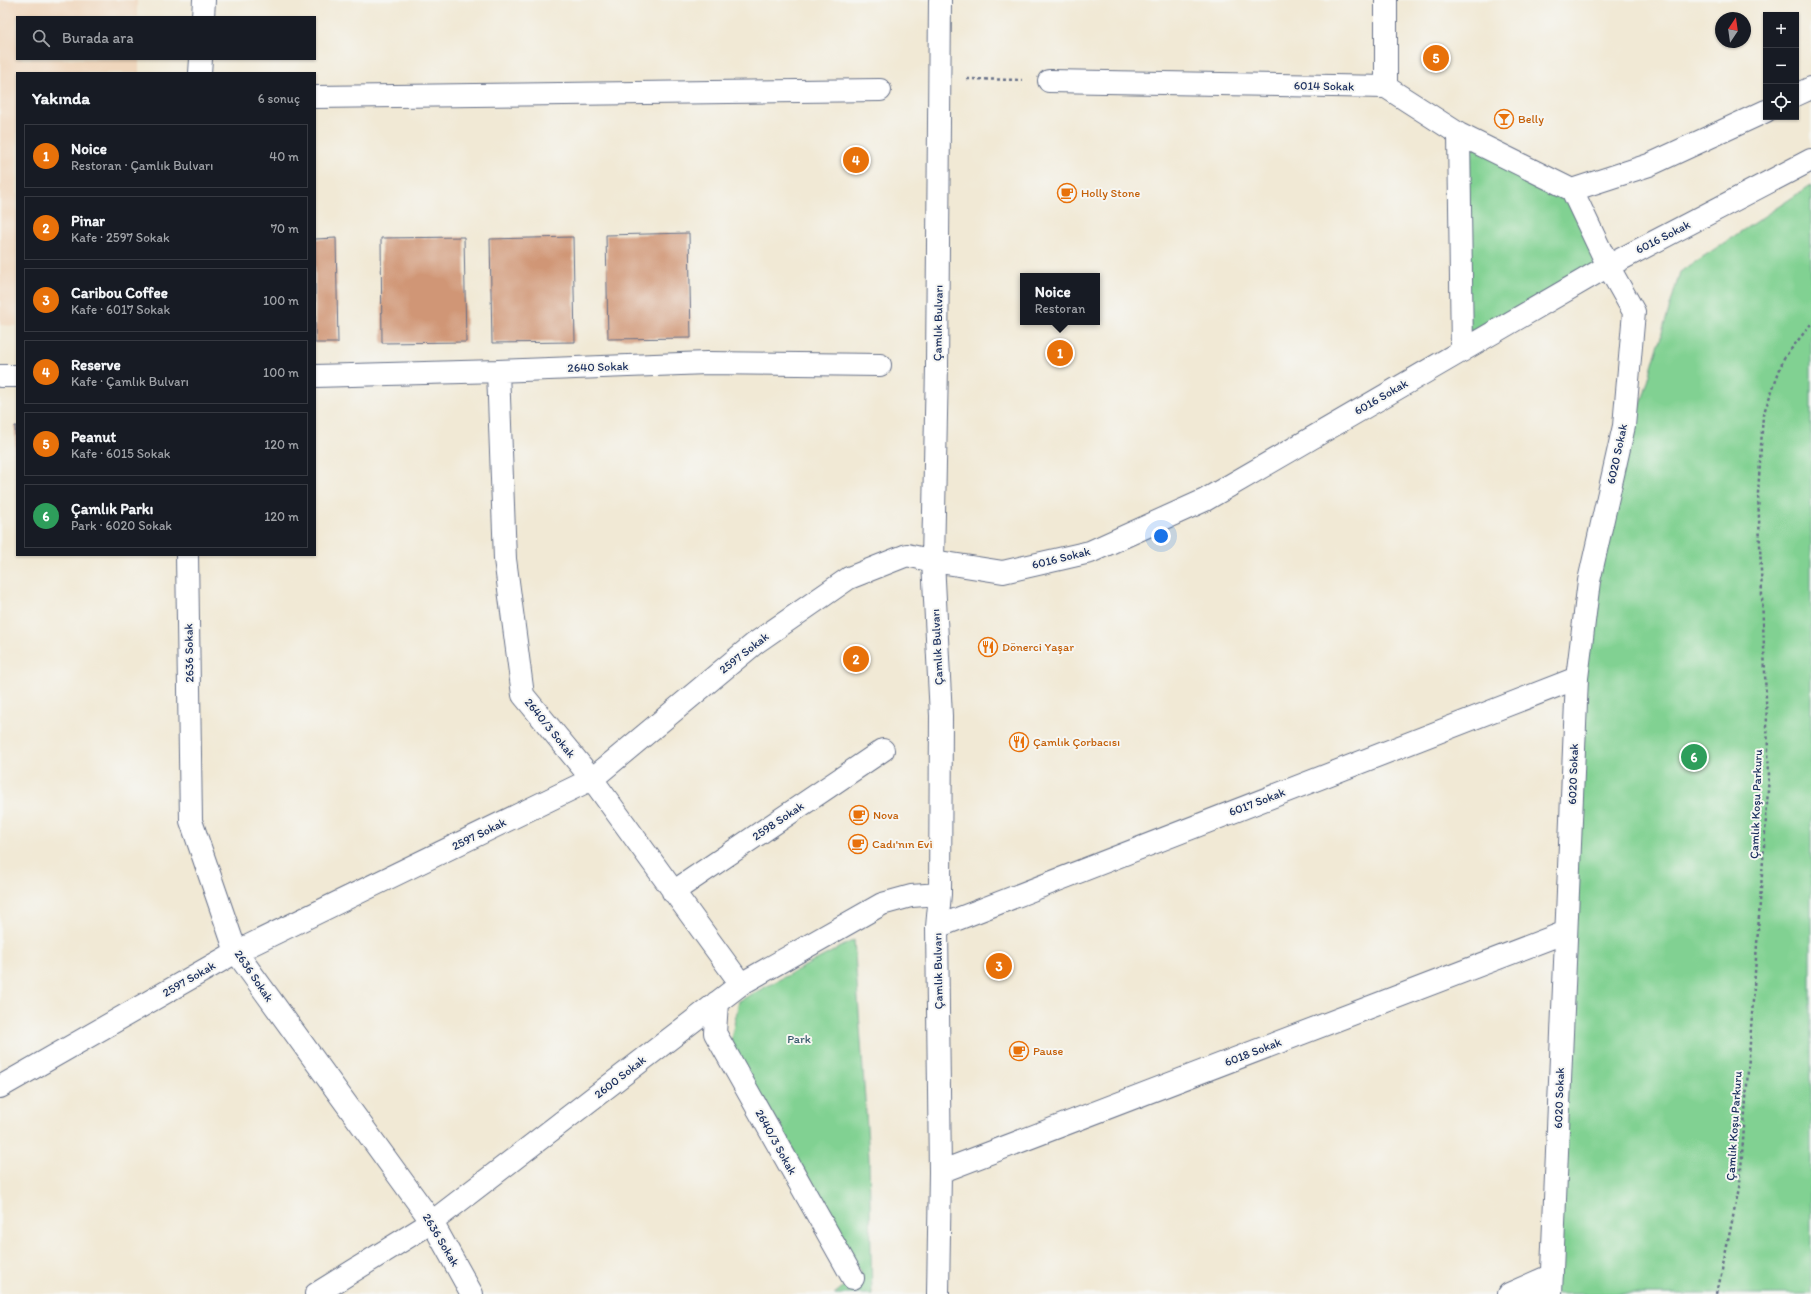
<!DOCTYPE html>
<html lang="tr">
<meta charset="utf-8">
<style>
:root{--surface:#171b24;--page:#242831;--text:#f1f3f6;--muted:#9ea1a6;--line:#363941;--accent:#d690ce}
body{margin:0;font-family:Itim,sans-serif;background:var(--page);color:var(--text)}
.controls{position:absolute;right:12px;top:12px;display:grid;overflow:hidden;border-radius:0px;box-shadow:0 1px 3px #0004}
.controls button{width:36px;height:36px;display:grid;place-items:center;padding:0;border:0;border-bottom:1px solid var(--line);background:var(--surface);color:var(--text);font:20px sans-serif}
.compass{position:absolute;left:1715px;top:12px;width:36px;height:36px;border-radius:50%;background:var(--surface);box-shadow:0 1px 3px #0004;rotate:13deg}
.you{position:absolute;left:1161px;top:536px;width:14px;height:14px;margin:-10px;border:3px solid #fff;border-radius:50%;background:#1a73e8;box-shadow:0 0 0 6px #1a73e833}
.badge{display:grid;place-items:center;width:26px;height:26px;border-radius:50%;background:var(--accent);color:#fff;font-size:13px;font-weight:700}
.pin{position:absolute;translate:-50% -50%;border:2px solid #fff;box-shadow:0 1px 4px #0006}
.popup{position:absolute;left:1020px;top:273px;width:80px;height:52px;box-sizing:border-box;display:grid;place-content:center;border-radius:0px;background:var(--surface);filter:drop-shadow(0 1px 3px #0005);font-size:13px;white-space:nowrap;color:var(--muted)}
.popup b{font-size:15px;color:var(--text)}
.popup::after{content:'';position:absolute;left:50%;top:100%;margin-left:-8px;border:8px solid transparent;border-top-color:var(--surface)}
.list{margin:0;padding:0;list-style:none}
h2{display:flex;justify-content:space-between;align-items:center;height:52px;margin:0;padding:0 16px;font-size:17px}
h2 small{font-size:13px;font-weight:400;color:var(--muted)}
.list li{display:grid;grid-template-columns:26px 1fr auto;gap:12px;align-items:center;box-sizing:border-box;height:64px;margin:0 8px 8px;padding:0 8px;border:1px solid var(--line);border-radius:0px}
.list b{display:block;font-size:15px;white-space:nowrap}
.list p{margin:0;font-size:13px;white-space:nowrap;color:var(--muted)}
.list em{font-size:13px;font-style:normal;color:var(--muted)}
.icon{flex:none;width:22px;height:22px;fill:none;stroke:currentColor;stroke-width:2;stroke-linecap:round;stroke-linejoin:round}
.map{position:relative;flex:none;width:1811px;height:1294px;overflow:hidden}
.search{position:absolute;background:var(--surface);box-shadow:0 1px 3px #0004;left:16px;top:16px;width:300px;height:44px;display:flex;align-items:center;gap:10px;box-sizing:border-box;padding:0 14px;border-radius:0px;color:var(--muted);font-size:15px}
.panel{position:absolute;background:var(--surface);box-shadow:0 1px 3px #0004;left:16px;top:72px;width:300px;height:484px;border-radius:0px}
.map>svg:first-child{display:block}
.built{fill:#efd6bc}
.green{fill:#81d192;stroke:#4e8078}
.building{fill:#d09676}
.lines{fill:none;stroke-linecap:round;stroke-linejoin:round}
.minor-casing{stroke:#667088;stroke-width:24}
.path{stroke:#667088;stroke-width:2.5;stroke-dasharray:3 3;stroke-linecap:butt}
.minor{stroke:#fff;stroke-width:22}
.labels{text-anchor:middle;stroke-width:4;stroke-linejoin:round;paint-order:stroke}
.street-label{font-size:12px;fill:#1b2f5e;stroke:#f6f6f2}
.food-label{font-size:12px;fill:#c56008;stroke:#f6f6f2;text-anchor:start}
.park-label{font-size:12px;fill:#34586b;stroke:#f6f6f2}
</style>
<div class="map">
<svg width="1811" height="1294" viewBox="0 0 1811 1294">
<rect width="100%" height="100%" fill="#f6f6f2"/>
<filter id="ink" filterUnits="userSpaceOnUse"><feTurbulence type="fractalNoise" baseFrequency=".025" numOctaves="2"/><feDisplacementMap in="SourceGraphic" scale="8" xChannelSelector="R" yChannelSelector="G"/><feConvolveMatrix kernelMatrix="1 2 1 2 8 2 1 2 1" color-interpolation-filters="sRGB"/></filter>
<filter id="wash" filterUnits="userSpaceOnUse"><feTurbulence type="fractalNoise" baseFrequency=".012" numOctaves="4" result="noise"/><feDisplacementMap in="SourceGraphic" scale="16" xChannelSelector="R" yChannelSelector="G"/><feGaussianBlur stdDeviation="0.9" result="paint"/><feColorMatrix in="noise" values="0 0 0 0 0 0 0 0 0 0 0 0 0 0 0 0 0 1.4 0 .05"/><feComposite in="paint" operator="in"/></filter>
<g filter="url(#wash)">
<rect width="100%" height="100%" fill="#f1e9d5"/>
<path class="built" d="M0,0H137V17H17V59H139V73H17V326L0,325Z"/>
<path class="green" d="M1459,134L1572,190L1608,266L1462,351Z
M1811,185V1294H1551L1589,581L1680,272Z
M854,940L869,1157L872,1294H834L861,1273L730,1044L739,1001Z"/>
<g id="blocks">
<path class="building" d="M689,233L691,338L608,339L606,235Z
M464,237L466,342L382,343L381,238Z
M573,237L575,342L492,343L490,239Z
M336,238L338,343H315V239Z
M15,426H17V457H16Z"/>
</g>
</g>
<g filter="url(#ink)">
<use href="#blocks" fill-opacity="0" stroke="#667088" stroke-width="1"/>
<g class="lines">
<defs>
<path id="minor" d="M1386,0V87
M203,17L204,0
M200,73L201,59
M1049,81L1386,87L1459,134L1572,190
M1796,95L1811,88
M315,97L880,90
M1459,134L1462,351
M1572,190L1649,165L1766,111
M498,371L505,559L523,695L592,779L741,984
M0,376H17
M315,376L498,371L707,363L880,365
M187,555L191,821L236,952L432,1222L472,1294
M673,892L883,750
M937,927L1577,678
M717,1002L715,1033L853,1278
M0,1087L236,952L592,779L754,644L849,578L907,555L933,561L1003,572L1090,552L1205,500L1608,266L1811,160
M940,1172L1566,932
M316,1294L432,1222L741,984L882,904L911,896L940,894
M938,1294L940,1172L937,927L940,894L941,716L933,561L937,366L940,0
M1509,1294L1552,1275
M1551,1294L1577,678L1589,581L1624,426L1634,312L1608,266L1572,190"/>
</defs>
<use href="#minor" class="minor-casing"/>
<path class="path" d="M967,79L1022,80
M1717,1294L1740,1183L1769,776L1758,493L1763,415L1784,358L1811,324"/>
<use href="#minor" class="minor"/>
</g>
</g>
<defs>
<symbol id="bar-ring" viewBox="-11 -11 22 22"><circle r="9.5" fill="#f6f6f2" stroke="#e8710a" stroke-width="1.5"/><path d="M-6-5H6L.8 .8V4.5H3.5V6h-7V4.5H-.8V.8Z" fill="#e8710a"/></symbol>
<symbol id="cafe-ring" viewBox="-11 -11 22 22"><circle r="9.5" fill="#f6f6f2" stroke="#e8710a" stroke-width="1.5"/><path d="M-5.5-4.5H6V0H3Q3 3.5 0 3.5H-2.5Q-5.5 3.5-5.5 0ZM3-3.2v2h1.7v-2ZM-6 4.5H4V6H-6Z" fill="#e8710a"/></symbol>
<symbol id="restaurant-ring" viewBox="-11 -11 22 22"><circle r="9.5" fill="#f6f6f2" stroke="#e8710a" stroke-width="1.5"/><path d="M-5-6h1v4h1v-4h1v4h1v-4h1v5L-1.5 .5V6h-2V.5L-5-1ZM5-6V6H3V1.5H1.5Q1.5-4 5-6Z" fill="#e8710a"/></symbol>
</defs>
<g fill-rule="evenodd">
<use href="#bar-ring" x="1493" y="108" width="22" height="22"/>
<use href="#cafe-ring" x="1056" y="182" width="22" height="22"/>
<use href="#restaurant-ring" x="977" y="636" width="22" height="22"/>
<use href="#restaurant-ring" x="1008" y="731" width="22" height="22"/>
<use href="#cafe-ring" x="848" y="804" width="22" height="22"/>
<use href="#cafe-ring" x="847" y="833" width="22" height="22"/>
<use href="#cafe-ring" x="1008" y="1040" width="22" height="22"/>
</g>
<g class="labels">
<g class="street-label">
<text transform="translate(1324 86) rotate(1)" y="4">6014 Sokak</text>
<text transform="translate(1663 237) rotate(-27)" y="4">6016 Sokak</text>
<text transform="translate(938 323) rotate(-89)" y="4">Çamlık Bulvarı</text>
<text transform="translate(598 367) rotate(-2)" y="4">2640 Sokak</text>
<text transform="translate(1381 397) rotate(-30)" y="4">6016 Sokak</text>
<text transform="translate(1617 454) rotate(-78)" y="4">6020 Sokak</text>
<text transform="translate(1061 558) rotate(-14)" y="4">6016 Sokak</text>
<text transform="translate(937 647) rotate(-93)" y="4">Çamlık Bulvarı</text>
<text transform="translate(189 653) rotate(-91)" y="4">2636 Sokak</text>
<text transform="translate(744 653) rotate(-38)" y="4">2597 Sokak</text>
<text transform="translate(550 728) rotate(51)" y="4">2640/3 Sokak</text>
<text transform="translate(1573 774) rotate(-88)" y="4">6020 Sokak</text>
<text transform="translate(1257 802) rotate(-21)" y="4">6017 Sokak</text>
<text transform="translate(1756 804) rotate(-88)" y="4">Çamlık Koşu Parkuru</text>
<text transform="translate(778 821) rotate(-34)" y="4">2598 Sokak</text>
<text transform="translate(479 834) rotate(-26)" y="4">2597 Sokak</text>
<text transform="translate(938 971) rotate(-91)" y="4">Çamlık Bulvarı</text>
<text transform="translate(254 976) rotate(56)" y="4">2636 Sokak</text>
<text transform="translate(189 979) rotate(-30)" y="4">2597 Sokak</text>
<text transform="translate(1253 1052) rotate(-21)" y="4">6018 Sokak</text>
<text transform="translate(620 1077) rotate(-38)" y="4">2600 Sokak</text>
<text transform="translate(1559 1098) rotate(-88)" y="4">6020 Sokak</text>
<text transform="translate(1734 1126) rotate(-86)" y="4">Çamlık Koşu Parkuru</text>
<text transform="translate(776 1142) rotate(61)" y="4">2640/3 Sokak</text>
<text transform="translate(441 1240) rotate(59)" y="4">2636 Sokak</text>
</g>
<g class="food-label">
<text x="1518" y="123">Belly</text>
<text x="1081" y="197">Holly Stone</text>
<text x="1002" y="651">Dönerci Yaşar</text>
<text x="1033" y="746">Çamlık Çorbacısı</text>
<text x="873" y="819">Nova</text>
<text x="872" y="848">Cadı'nın Evi</text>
<text x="1033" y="1055">Pause</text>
</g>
<g class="park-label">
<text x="799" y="1043">Park</text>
</g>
</g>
</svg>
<div class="controls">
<button>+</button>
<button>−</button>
<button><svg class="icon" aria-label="locate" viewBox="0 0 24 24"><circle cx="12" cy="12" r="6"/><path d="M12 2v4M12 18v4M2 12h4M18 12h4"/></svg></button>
</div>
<svg class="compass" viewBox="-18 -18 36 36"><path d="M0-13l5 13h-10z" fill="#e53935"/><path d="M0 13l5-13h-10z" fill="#9ea1a6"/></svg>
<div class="you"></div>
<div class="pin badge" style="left:1060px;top:353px;background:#e8710a">1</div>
<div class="popup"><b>Noice</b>Restoran</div>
<div class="pin badge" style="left:856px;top:659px;background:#e8710a">2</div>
<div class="pin badge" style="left:999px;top:966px;background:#e8710a">3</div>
<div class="pin badge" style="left:856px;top:160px;background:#e8710a">4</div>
<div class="pin badge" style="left:1436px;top:58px;background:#e8710a">5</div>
<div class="pin badge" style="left:1694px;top:757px;background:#2e9e5b">6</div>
<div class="search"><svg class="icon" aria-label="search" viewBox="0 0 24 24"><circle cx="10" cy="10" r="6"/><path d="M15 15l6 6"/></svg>Burada ara</div>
<section class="panel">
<h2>Yakında<small>6 sonuç</small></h2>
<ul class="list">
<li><span class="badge" style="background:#e8710a">1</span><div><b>Noice</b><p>Restoran · Çamlık Bulvarı</p></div><em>40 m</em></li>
<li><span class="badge" style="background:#e8710a">2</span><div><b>Pinar</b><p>Kafe · 2597 Sokak</p></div><em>70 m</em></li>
<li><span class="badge" style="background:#e8710a">3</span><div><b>Caribou Coffee</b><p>Kafe · 6017 Sokak</p></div><em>100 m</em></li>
<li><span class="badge" style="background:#e8710a">4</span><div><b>Reserve</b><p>Kafe · Çamlık Bulvarı</p></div><em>100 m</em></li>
<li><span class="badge" style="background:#e8710a">5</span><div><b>Peanut</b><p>Kafe · 6015 Sokak</p></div><em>120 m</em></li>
<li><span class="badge" style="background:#2e9e5b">6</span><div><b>Çamlık Parkı</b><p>Park · 6020 Sokak</p></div><em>120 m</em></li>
</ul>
</section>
</div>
